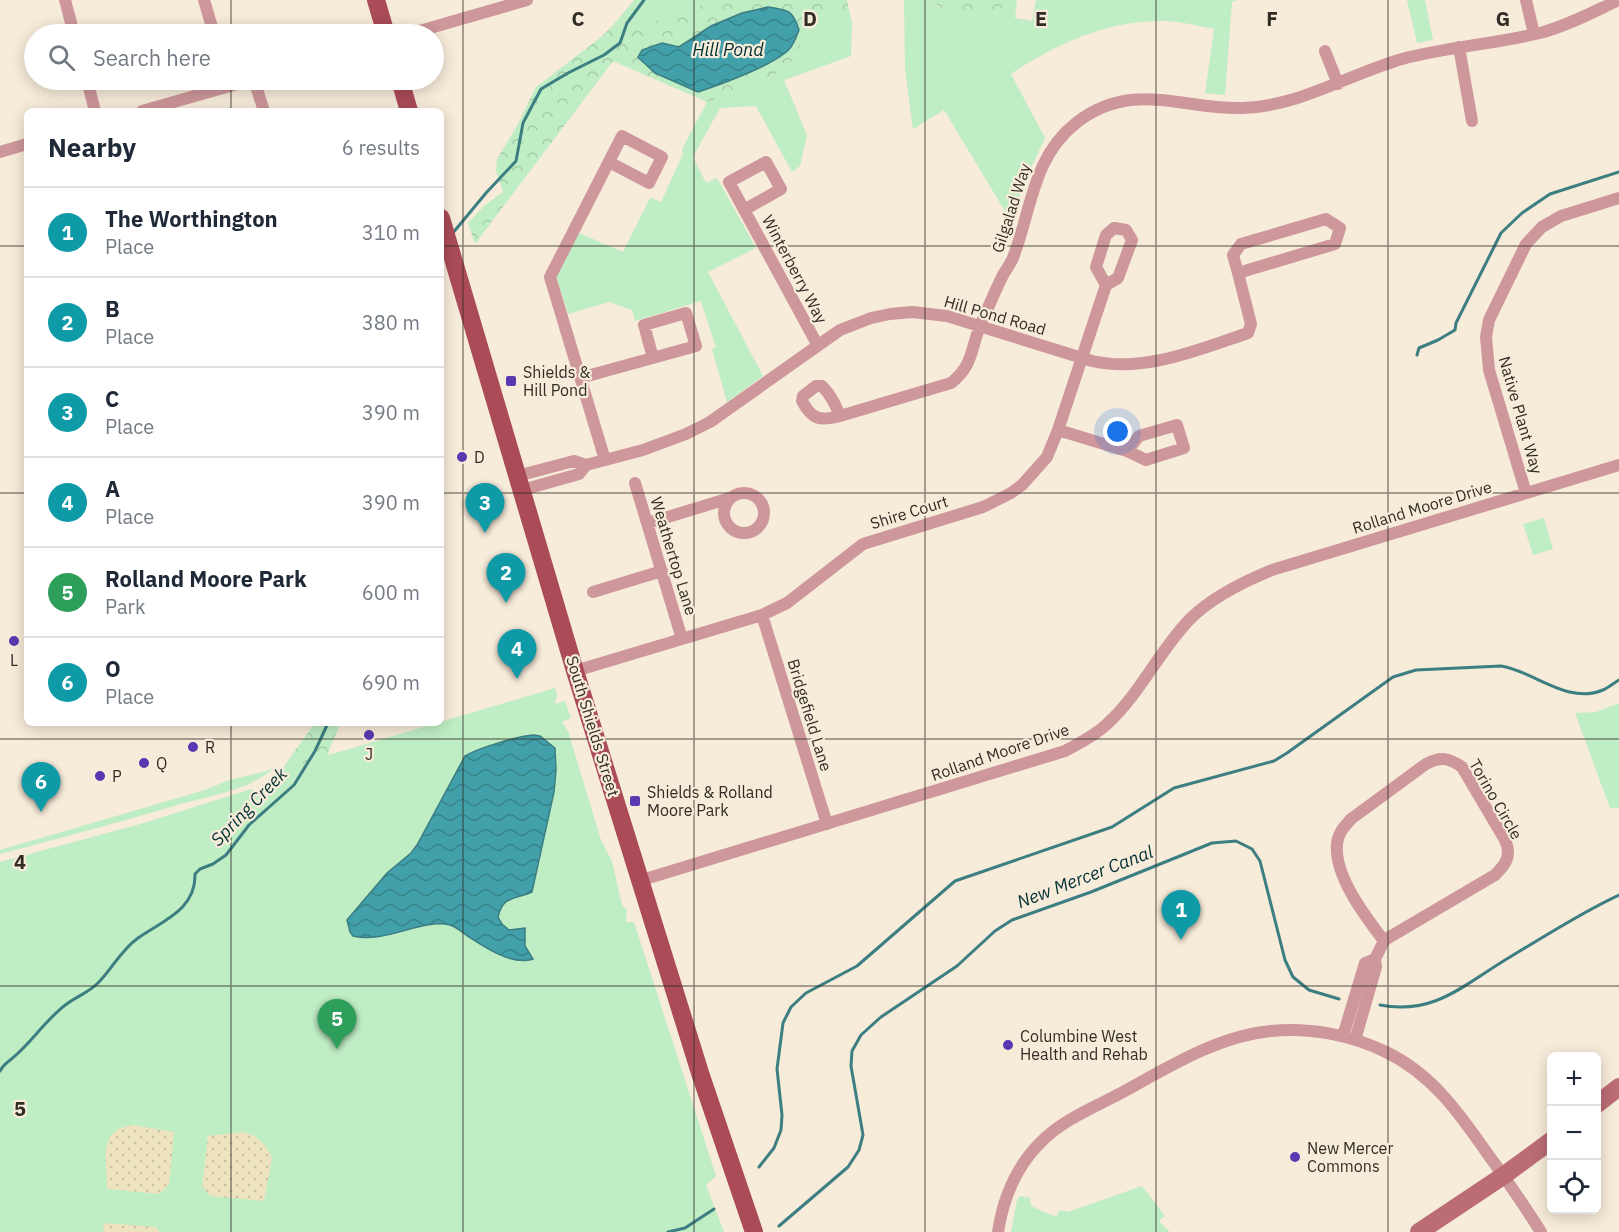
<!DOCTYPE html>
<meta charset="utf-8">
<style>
:root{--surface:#fff;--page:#f2f2f3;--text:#1f2937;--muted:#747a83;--line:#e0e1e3;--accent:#1a73e8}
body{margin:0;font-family:"IBM Plex Sans",sans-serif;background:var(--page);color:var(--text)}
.controls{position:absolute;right:18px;bottom:18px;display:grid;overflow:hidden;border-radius:9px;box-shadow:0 3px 15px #0003}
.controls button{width:54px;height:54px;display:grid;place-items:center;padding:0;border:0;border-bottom:2px solid var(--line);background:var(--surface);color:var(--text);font:30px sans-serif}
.you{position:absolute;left:1118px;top:432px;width:21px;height:21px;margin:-15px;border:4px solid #fff;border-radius:50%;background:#1a73e8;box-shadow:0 0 0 9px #1a73e833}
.badge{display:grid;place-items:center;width:39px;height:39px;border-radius:50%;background:var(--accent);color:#fff;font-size:20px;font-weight:700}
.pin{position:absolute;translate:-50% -50px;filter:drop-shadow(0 2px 3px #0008)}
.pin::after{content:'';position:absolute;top:32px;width:21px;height:18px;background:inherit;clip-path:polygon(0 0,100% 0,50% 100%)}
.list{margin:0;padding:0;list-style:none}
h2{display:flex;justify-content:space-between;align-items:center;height:78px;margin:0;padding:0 24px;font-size:26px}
h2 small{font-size:20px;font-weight:400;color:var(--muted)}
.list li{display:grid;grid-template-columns:39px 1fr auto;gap:18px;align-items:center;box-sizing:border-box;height:90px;padding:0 24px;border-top:2px solid var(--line)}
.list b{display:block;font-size:22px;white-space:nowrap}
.list p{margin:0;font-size:20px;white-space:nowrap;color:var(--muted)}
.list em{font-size:20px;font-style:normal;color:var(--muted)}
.icon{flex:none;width:33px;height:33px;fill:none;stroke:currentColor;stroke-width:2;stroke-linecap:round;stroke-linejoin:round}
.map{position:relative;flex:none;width:1619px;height:1232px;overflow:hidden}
.search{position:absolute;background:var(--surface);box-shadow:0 3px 15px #0003;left:24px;top:24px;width:420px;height:66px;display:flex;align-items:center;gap:15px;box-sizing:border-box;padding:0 21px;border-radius:33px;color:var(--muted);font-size:22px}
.panel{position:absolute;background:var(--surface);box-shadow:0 3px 15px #0003;left:24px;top:108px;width:420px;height:618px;border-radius:9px}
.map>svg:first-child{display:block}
.green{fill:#bfedc4}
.forest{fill:url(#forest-crowns);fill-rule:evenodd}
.sand{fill:url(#sand-dots)}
.water{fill:url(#water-waves);stroke:#3c7e82;stroke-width:1.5}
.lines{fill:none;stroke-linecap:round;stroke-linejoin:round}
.stream{stroke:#3c7e82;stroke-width:3}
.street{stroke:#ce979b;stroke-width:12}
.secondary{stroke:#bb6c74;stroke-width:18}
.primary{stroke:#ab4b58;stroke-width:18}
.grid{fill:none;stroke:#312d26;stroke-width:1.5;stroke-opacity:0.55}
.poi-dot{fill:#5939b1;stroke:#f7ebd9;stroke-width:2}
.labels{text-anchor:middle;stroke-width:4.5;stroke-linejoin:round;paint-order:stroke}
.street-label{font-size:16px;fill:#312d26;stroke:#f7ebd9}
.poi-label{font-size:16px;fill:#312d26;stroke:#f7ebd9;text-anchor:start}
.water-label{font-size:18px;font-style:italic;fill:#013034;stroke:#f7ebd9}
.grid-label{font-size:20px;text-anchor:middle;font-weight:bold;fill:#312d26;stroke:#f7ebd9;stroke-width:4.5;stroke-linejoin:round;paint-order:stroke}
</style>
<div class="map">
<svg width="1619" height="1232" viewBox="0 0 1619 1232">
<defs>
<pattern id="forest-crowns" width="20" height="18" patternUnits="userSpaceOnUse" patternTransform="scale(1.5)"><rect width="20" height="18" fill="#bfedc4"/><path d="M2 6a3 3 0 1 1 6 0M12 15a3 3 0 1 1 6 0" fill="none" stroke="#a5cca8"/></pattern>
<pattern id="sand-dots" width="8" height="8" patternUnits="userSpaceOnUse" patternTransform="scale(1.5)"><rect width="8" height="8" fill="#ede3be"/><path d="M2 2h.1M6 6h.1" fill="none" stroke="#ccc3a3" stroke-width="1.8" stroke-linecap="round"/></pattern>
<pattern id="water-waves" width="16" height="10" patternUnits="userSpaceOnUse" patternTransform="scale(1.5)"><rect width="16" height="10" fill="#41a0a9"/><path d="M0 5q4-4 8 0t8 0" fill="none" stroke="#378389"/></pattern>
</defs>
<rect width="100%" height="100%" fill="#f7ebd9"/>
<path class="green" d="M634,0H715L663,19L636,26L614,24Z
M904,0H929L939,7L995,13L1012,0H1017L1015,18L1032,21L1036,0H1237L1232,2L1225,95L1205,93L1214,29C1199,26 1183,22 1167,21C1110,19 1057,43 1011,74L1045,138L1023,185L1011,221L944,110L913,129L905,69Z
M1407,0H1425L1433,40L1417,43Z
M821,14L852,23L851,56L784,80L807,135L800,166L792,172L756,106L720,108L693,157L706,183L717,178L756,248L708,272L763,376L727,402L712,349L716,348L701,301L635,321L632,310L609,302L568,314L556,276L579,233L623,252L650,198L661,202L683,154L682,149L707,102L765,82L792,61L806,34Z
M1544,518L1553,549L1533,555L1523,524Z
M555,688L557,695L555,704L565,701L571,718L562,722L568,731L601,840L612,861L622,905L627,910L626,922H634L716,1176L706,1185L724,1232H0V862L144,823L251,789L259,791L265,786L267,781L282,769Z
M1619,703V808H1610L1575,713L1596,712Z
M274,768C250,790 211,795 181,804C121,822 60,838 0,854V850L205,790L229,780L263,772Z
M1142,1186L1165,1216L1159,1221L1170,1232H1011L1017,1200L1020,1196L1030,1198L1031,1206L1056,1217L1060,1210L1068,1212Z"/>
<path class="forest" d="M715,0H847L852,23L821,14L806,34L792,61L765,82L707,102L613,61L475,244L468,223L484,206L503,192L496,170L497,159L517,126L536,87L600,38L614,24L636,26L663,19ZM742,13L790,49C761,68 731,81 698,92L655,73L679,47L711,26Z
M929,0H1012C1006,5 1000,11 993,14C973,21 946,12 929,0Z
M315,723H340C337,735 330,743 328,756L282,769Z"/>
<path class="sand" d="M133,1125L174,1132L169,1185L159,1194L107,1189C108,1163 95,1130 133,1125Z
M242,1132C257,1134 266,1145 272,1158L264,1201L210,1196L202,1186L208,1136Z
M104,1223L156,1227L160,1232H103Z"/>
<path class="water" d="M768,7C788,10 793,10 799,30C797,36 794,42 791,47C778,64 719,85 698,92L655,73L638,57L642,50L662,43L679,47L711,26L742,13Z
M534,735L540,736L555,748L556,770L554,792L532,892C515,900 503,895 498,917L502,924L509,930L525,928V946L533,959C513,966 486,948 469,937C463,933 457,927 450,925C422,918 386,944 353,936L350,932L347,920L387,873L411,853L417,845L465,756C478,748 518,736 534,735Z"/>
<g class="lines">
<path class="stream" d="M452,234L486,193L516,161L523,123L541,89L568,73L604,55L620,43L627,23L644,0
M1417,355L1419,348L1438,340L1455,330L1456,323L1501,233L1522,213L1550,194L1619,172
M1380,1005C1435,1016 1466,983 1510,957C1545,936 1582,912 1619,895
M0,1071C4,1063 10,1061 16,1055C34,1039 48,1017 68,1003C78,996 89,992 98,983C112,969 121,950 138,938C162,921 196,910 195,874L200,869L213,864L226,855L249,825L294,785L315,751L328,723
M759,1167L774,1148L781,1130L782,1115L777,1069L783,1023L791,1007L806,993L857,966L955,881L1112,827L1174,788L1274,761L1287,753L1393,677L1416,670L1501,666C1534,671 1567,705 1603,690C1608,688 1614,683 1619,680
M779,1226L848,1167L859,1150L863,1135L851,1066L852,1051L861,1035L881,1017L957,966L995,931L1012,920L1091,892L1212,843L1236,841L1252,849L1260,861L1285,960L1293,977L1309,990L1339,999
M668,1232L685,1228L714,1209"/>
<path class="street" d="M65,0L74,34
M204,0L214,34
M1526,0L1534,34
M409,34L527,0
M1459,47L1472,121
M1325,51L1338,84
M87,80L95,111
M254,80L264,111
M142,111L251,80
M0,152L27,144
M744,210L781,189L766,162L729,182L817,344
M580,378L696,346L686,313L644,325L653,358
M816,386H822C831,395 835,404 840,416C820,421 812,420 802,401L803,396Z
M840,416L951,383C974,365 970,349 981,324C988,308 995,291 1003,275C1007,268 1012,262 1014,255C1032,207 1033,157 1076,123C1133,79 1182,110 1243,108C1300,106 1347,75 1402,59C1447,47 1494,44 1540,33C1567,26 1593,12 1619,0
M1177,425L1184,448L1146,460L1127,451L1139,436Z
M1058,430L1127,451
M605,460L550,277L622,136L662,157L649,183L609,162
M517,476L574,461L586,465L643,450L686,434L710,422L840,330L871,318L890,314L912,312L947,316L1092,361C1144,373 1198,350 1248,333L1251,324L1238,273L1335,244L1340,228L1326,219L1241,244L1233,255L1238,273
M635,483L682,639
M522,490L579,474L586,465
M724 513a20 20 0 1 1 40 0a20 20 0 1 1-40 0Z
M1526,493L1489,370L1486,337L1489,320L1526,244L1542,227L1561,216L1619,198
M648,523L730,498
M593,592L662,571
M762,615L827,824
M575,671L762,615L787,603L863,544L983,507L1011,493L1022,485L1047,457L1058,430L1106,285L1118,278L1132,240L1126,230L1114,228L1106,235L1096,267L1106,285
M642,880L1065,751C1079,743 1095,736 1107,724C1140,694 1159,651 1190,619C1211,598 1245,581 1272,570L1619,465
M1375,959L1384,941L1388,938L1495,875C1506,864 1512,856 1505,840L1462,767C1449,758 1441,756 1426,764L1351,819C1344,827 1338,833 1337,844C1334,876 1365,916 1384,941
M1343,1036L1365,963L1375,959L1376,967L1355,1040
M998,1232C1003,1199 1016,1167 1040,1143C1062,1120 1093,1108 1121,1093C1167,1068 1217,1036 1271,1031C1310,1027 1351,1035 1386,1052C1432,1074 1459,1113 1487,1153C1506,1179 1524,1205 1541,1232"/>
<path class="secondary" d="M1596,1105L1619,1087
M1419,1232L1503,1176L1552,1140"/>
<path class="primary" d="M376,0L386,34
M400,80L409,111
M441,218L575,671L701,1076L754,1232"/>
</g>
<path class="grid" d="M231,0V34M463,0V1232M694,0V1232M925,0V1232M1156,0V1232M1388,0V1232M231,80V111M0,246H27M441,246H1619M0,493H27M441,493H1619M231,723V1232M0,739H1619M0,986H1619"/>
<g class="poi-dot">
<rect x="505" y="375" width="12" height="12" rx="3"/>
<circle cx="462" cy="457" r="6"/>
<circle cx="14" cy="641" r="6"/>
<circle cx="369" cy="735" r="6"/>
<circle cx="193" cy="747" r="6"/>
<circle cx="144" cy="763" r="6"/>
<circle cx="100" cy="776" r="6"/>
<rect x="629" y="795" width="12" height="12" rx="3"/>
<circle cx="1008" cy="1045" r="6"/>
<circle cx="1295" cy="1157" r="6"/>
</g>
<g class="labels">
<g class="street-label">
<text transform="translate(1011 208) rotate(-72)" y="6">Gilgalad Way</text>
<text transform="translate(795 269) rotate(62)" y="6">Winterberry Way</text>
<text transform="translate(995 315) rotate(16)" y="6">Hill Pond Road</text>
<text transform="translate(1521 415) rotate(74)" y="6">Native Plant Way</text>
<text transform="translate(1422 507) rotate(-17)" y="6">Rolland Moore Drive</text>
<text transform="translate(909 512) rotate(-17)" y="6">Shire Court</text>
<text transform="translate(674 556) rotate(73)" y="6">Weathertop Lane</text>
<text transform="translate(810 715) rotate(73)" y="6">Bridgefield Lane</text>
<text transform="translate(593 726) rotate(73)" y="6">South Shields Street</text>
<text transform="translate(1000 752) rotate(-19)" y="6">Rolland Moore Drive</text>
<text transform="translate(1496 799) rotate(60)" y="6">Torino Circle</text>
</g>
<g class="poi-label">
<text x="523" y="378">Shields &amp;<tspan x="523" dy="18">Hill Pond</tspan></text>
<text x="474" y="463">D</text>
<text x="14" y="666" text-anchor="middle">L</text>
<text x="205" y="753">R</text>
<text x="369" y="760" text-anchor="middle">J</text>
<text x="156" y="769">Q</text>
<text x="112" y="782">P</text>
<text x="647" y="798">Shields &amp; Rolland<tspan x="647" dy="18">Moore Park</tspan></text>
<text x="1020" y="1042">Columbine West<tspan x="1020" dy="18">Health and Rehab</tspan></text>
<text x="1307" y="1154">New Mercer<tspan x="1307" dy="18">Commons</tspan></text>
</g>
<g class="water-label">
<text x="728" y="56">Hill Pond</text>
<text transform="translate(249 807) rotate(-46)" y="6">Spring Creek</text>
<text transform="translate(1085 877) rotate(-21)" y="6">New Mercer Canal</text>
</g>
</g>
<g class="grid-label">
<text x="578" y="26">C</text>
<text x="810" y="26">D</text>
<text x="1041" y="26">E</text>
<text x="1272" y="26">F</text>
<text x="1503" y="26">G</text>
<text x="20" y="869">4</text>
<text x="20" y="1116">5</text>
</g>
</svg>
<div class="controls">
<button>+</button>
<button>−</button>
<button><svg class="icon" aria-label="locate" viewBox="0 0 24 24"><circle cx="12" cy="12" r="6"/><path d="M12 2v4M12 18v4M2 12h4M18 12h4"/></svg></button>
</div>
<div class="you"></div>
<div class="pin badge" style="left:1181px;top:940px;background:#0f9aa8">1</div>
<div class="pin badge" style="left:506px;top:603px;background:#0f9aa8">2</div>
<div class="pin badge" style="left:485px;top:533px;background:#0f9aa8">3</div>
<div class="pin badge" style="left:517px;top:679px;background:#0f9aa8">4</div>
<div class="pin badge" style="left:337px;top:1049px;background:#2e9e5b">5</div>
<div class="pin badge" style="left:41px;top:812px;background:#0f9aa8">6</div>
<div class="search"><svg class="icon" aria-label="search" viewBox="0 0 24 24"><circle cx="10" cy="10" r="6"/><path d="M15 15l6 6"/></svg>Search here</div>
<section class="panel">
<h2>Nearby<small>6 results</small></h2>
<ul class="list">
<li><span class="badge" style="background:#0f9aa8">1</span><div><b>The Worthington</b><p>Place</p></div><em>310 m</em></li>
<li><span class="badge" style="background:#0f9aa8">2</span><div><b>B</b><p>Place</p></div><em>380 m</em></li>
<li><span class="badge" style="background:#0f9aa8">3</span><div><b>C</b><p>Place</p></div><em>390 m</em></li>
<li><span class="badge" style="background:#0f9aa8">4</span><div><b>A</b><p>Place</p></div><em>390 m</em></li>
<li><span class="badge" style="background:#2e9e5b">5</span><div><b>Rolland Moore Park</b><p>Park</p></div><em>600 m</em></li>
<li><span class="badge" style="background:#0f9aa8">6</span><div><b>O</b><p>Place</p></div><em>690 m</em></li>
</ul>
</section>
</div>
